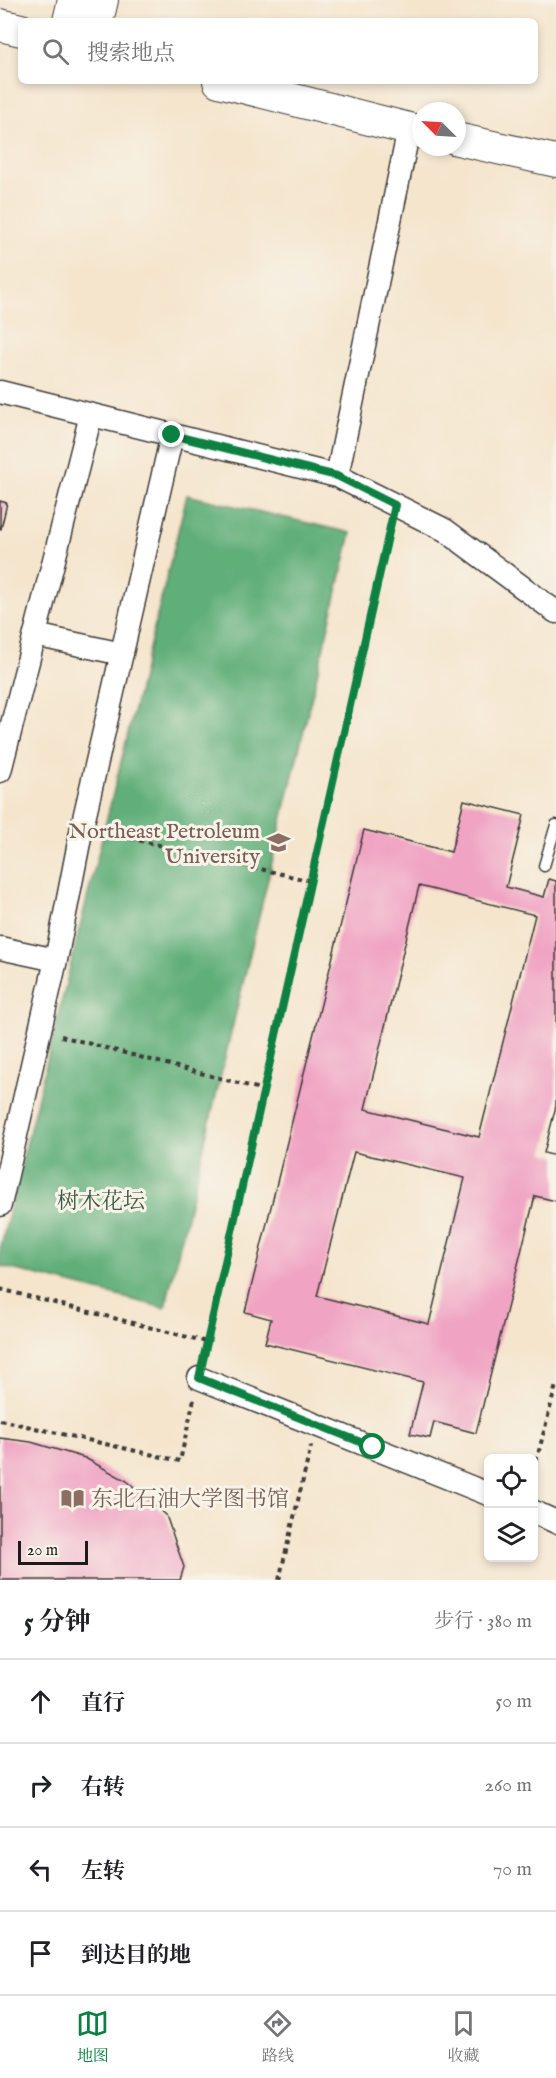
<!DOCTYPE html>
<html lang="zh">
<meta charset="utf-8">
<style>
:root{--surface:#fff;--page:#f6f6f6;--text:#202124;--muted:#757577;--line:#e0e0e0;--accent:#0b8043}
body{margin:0;font-family:"IM FELL English","Noto Serif SC",serif;background:var(--page);color:var(--text)}
.controls{position:absolute;right:18px;bottom:18px;display:grid;overflow:hidden;border-radius:9px;box-shadow:0 3px 9px #0003}
.controls button{width:54px;height:54px;display:grid;place-items:center;padding:0;border:0;border-bottom:2px solid var(--line);background:var(--surface);color:var(--text);font:30px sans-serif}
.compass{position:absolute;left:412px;top:102px;width:54px;height:54px;border-radius:50%;background:var(--surface);box-shadow:0 3px 9px #0003;rotate:294deg}
.scale{position:absolute;left:18px;bottom:15px;width:70px;box-sizing:border-box;padding-left:6px;border:3px solid #1c1c1c;border-top:0;font-size:16px;line-height:21px;white-space:nowrap;color:#1c1c1c;-webkit-text-stroke:4px #f7f3e8;paint-order:stroke}
.stop{position:absolute;width:18px;height:18px;margin:-14px;border:4px solid #0b8043;border-radius:50%;background:#fff}
.stop.end{background:#0b8043;border-color:#fff;box-shadow:0 2px 6px #0008}
.list{margin:0;padding:0;list-style:none}
h2{display:flex;justify-content:space-between;align-items:center;height:78px;margin:0;padding:0 24px;font-size:26px}
h2 small{font-size:20px;font-weight:400;color:var(--muted)}
.list li{display:grid;grid-template-columns:39px 1fr auto;gap:18px;align-items:center;box-sizing:border-box;height:84px;padding:0 24px;border-top:2px solid var(--line)}
.list b{display:block;font-size:22px;white-space:nowrap}
.list em{font-size:20px;font-style:normal;color:var(--muted)}
.icon{flex:none;width:33px;height:33px;fill:none;stroke:currentColor;stroke-width:2;stroke-linecap:round;stroke-linejoin:round}
.map{position:relative;flex:none;width:556px;height:1580px;overflow:hidden}
.search{position:absolute;background:var(--surface);box-shadow:0 3px 9px #0003;left:18px;right:18px;top:18px;height:66px;display:flex;align-items:center;gap:15px;box-sizing:border-box;padding:0 21px;border-radius:9px;color:var(--muted);font-size:22px}
.sheet{height:414px;background:var(--surface)}
nav{display:flex;justify-content:space-around;align-items:center;box-sizing:border-box;height:84px;border-top:2px solid var(--line);background:var(--surface);font-size:16px;color:var(--muted)}
nav a{display:grid;justify-items:center;gap:3px}
nav .on{color:var(--accent)}
.map>svg:first-child{display:block}
.forest{fill:#61af79;stroke:#3e664a;stroke-width:1.5}
.building{fill:#f0a3c3;fill-rule:evenodd}
.lines{fill:none;stroke-linecap:round;stroke-linejoin:round}
.lane-casing{stroke:#3d3a37;stroke-width:13}
.street-casing{stroke:#3d3a37;stroke-width:25}
.secondary-casing{stroke:#3d3a37;stroke-width:34}
.path{stroke:#3d3a37;stroke-width:4;stroke-dasharray:4.5 4.5;stroke-linecap:butt}
.lane{stroke:#fff;stroke-width:10}
.street{stroke:#fff;stroke-width:22}
.secondary{stroke:#fff;stroke-width:32}
.route{stroke:#0b8043;stroke-width:8}
.labels{text-anchor:middle;stroke-width:6;stroke-linejoin:round;paint-order:stroke}
.education-label{font-size:22px;fill:#785e54;stroke:#f7f3e8;text-anchor:end}
.park-label{font-size:22px;fill:#3c5944;stroke:#f7f3e8}
</style>
<div class="map">
<svg width="556" height="1580" viewBox="0 0 556 1580">
<rect width="100%" height="100%" fill="#f7f3e8"/>
<filter id="ink" filterUnits="userSpaceOnUse"><feTurbulence type="fractalNoise" baseFrequency=".0167" numOctaves="2"/><feDisplacementMap in="SourceGraphic" scale="12" xChannelSelector="R" yChannelSelector="G"/><feConvolveMatrix kernelMatrix="1 2 1 2 8 2 1 2 1" color-interpolation-filters="sRGB"/></filter>
<filter id="wash" filterUnits="userSpaceOnUse"><feTurbulence type="fractalNoise" baseFrequency=".008" numOctaves="4" result="noise"/><feDisplacementMap in="SourceGraphic" scale="24" xChannelSelector="R" yChannelSelector="G"/><feGaussianBlur stdDeviation="1.35" result="paint"/><feColorMatrix in="noise" values="0 0 0 0 0 0 0 0 0 0 0 0 0 0 0 0 0 1.4 0 .05"/><feComposite in="paint" operator="in"/></filter>
<g filter="url(#wash)">
<rect width="100%" height="100%" fill="#f5e5cd"/>
<path class="forest" d="M187,495L351,533L165,1308L0,1266V1250Z"/>
<g id="blocks">
<path class="building" d="M0,501L7,503L1,529H0Z
M464,800L524,815L506,887L544,897L549,879L556,881V1106L544,1153L556,1156V1201L535,1196L476,1433L434,1422L430,1438L410,1434L423,1382L265,1343L271,1319L245,1312L364,830L451,852ZM419,886L535,915L479,1137L365,1109ZM354,1152L465,1178L429,1324L317,1296Z
M0,1438L31,1442L85,1458L127,1481L166,1515L184,1567L180,1580H0Z"/>
</g>
</g>
<g filter="url(#ink)">
<use href="#blocks" fill-opacity="0" stroke="#3d3a37" stroke-width="1.5"/>
<g class="lines">
<defs>
<path id="lane" d="M544,866L556,825"/>
<path id="street" d="M0,392L337,476L445,530L556,612
M337,476L409,129
M35,635L122,654
M0,771L91,415
M0,948L56,960L82,827L172,435
M0,1205L56,960
M199,1378L488,1494
M534,1512L556,1522"/>
<path id="secondary" d="M69,21L74,0
M97,21L102,0
M0,25L21,30
M219,81L421,132
M457,139L556,161"/>
</defs>
<use href="#lane" class="lane-casing"/>
<use href="#street" class="street-casing"/>
<use href="#secondary" class="secondary-casing"/>
<path class="path" d="M104,832L311,881
M61,1036L264,1090
M0,1289L207,1342
M204,1356L390,527
M0,1420L180,1461L194,1399
M534,1470L556,1385
M279,1580L311,1446"/>
<use href="#lane" class="lane"/>
<use href="#street" class="street"/>
<use href="#secondary" class="secondary"/>
</g>
</g>
<g class="lines" filter="url(#ink)">
<path class="route" d="M172,435L337,476L395,505L199,1378L373,1447"/>
</g>
<defs>
<symbol id="university-bare" viewBox="-9 -9 18 18"><path d="M0-5L7-2L0 1L-7-2ZM-4 1L0 2.5L4 1V4Q0 6-4 4Z" fill="#8d6e63" stroke="#f7f3e8" stroke-width="2.5" paint-order="stroke"/></symbol>
<symbol id="library-bare" viewBox="-9 -9 18 18"><path d="M-6-4Q-3-5.5-.7-3.5V5Q-3 3-6 4ZM6-4Q3-5.5 .7-3.5V5Q3 3 6 4Z" fill="#8d6e63" stroke="#f7f3e8" stroke-width="2.5" paint-order="stroke"/></symbol>
</defs>
<g fill-rule="evenodd">
<use href="#university-bare" x="262" y="826" width="33" height="33"/>
<use href="#library-bare" x="56" y="1482" width="33" height="33"/>
</g>
<g class="labels">
<g class="education-label">
<text x="260" y="838">Northeast Petroleum<tspan x="260" dy="25">University</tspan></text>
<text x="91" y="1506" text-anchor="start">东北石油大学图书馆</text>
</g>
<g class="park-label">
<text x="101" y="1208">树木花坛</text>
</g>
</g>
</svg>
<div class="controls">
<button><svg class="icon" aria-label="locate" viewBox="0 0 24 24"><circle cx="12" cy="12" r="6"/><path d="M12 2v4M12 18v4M2 12h4M18 12h4"/></svg></button>
<button><svg class="icon" aria-label="layers" viewBox="0 0 24 24"><path d="M12 4l9 5-9 5-9-5zM3 14l9 5 9-5"/></svg></button>
</div>
<svg class="compass" viewBox="-18 -18 36 36"><path d="M0-13l5 13h-10z" fill="#e53935"/><path d="M0 13l5-13h-10z" fill="#757577"/></svg>
<div class="scale">20 m</div>
<div class="stop" style="left:373px;top:1447px"></div>
<div class="stop end" style="left:172px;top:435px"></div>
<div class="search"><svg class="icon" aria-label="search" viewBox="0 0 24 24"><circle cx="10" cy="10" r="6"/><path d="M15 15l6 6"/></svg>搜索地点</div>
</div>
<section class="sheet">
<h2>5 分钟<small>步行 · 380 m</small></h2>
<ul class="list">
<li><svg class="icon" aria-label="ahead" viewBox="0 0 24 24"><path d="M12 20V5M6 11l6-6 6 6"/></svg><div><b>直行</b></div><em>50 m</em></li>
<li><svg class="icon" aria-label="right" viewBox="0 0 24 24"><path d="M7 20v-9h11M14 6l5 5-5 5"/></svg><div><b>右转</b></div><em>260 m</em></li>
<li><svg class="icon" aria-label="left" viewBox="0 0 24 24"><path d="M17 20v-9H6M10 6l-5 5 5 5"/></svg><div><b>左转</b></div><em>70 m</em></li>
<li><svg class="icon" aria-label="arrive" viewBox="0 0 24 24"><path d="M6 21V4h12l-3 4 3 4H6"/></svg><div><b>到达目的地</b></div></li>
</ul>
</section>
<nav>
<a class="on"><svg class="icon" aria-label="map" viewBox="0 0 24 24"><path d="M3 6l6-2 6 2 6-2v14l-6 2-6-2-6 2zM9 4v14M15 6v14"/></svg>地图</a>
<a><svg class="icon" aria-label="directions" viewBox="0 0 24 24"><path d="M12 3l9 9-9 9-9-9zM9 14v-3h6M13 9l2 2-2 2"/></svg>路线</a>
<a><svg class="icon" aria-label="saved" viewBox="0 0 24 24"><path d="M7 4h10v16l-5-4-5 4z"/></svg>收藏</a>
</nav>
